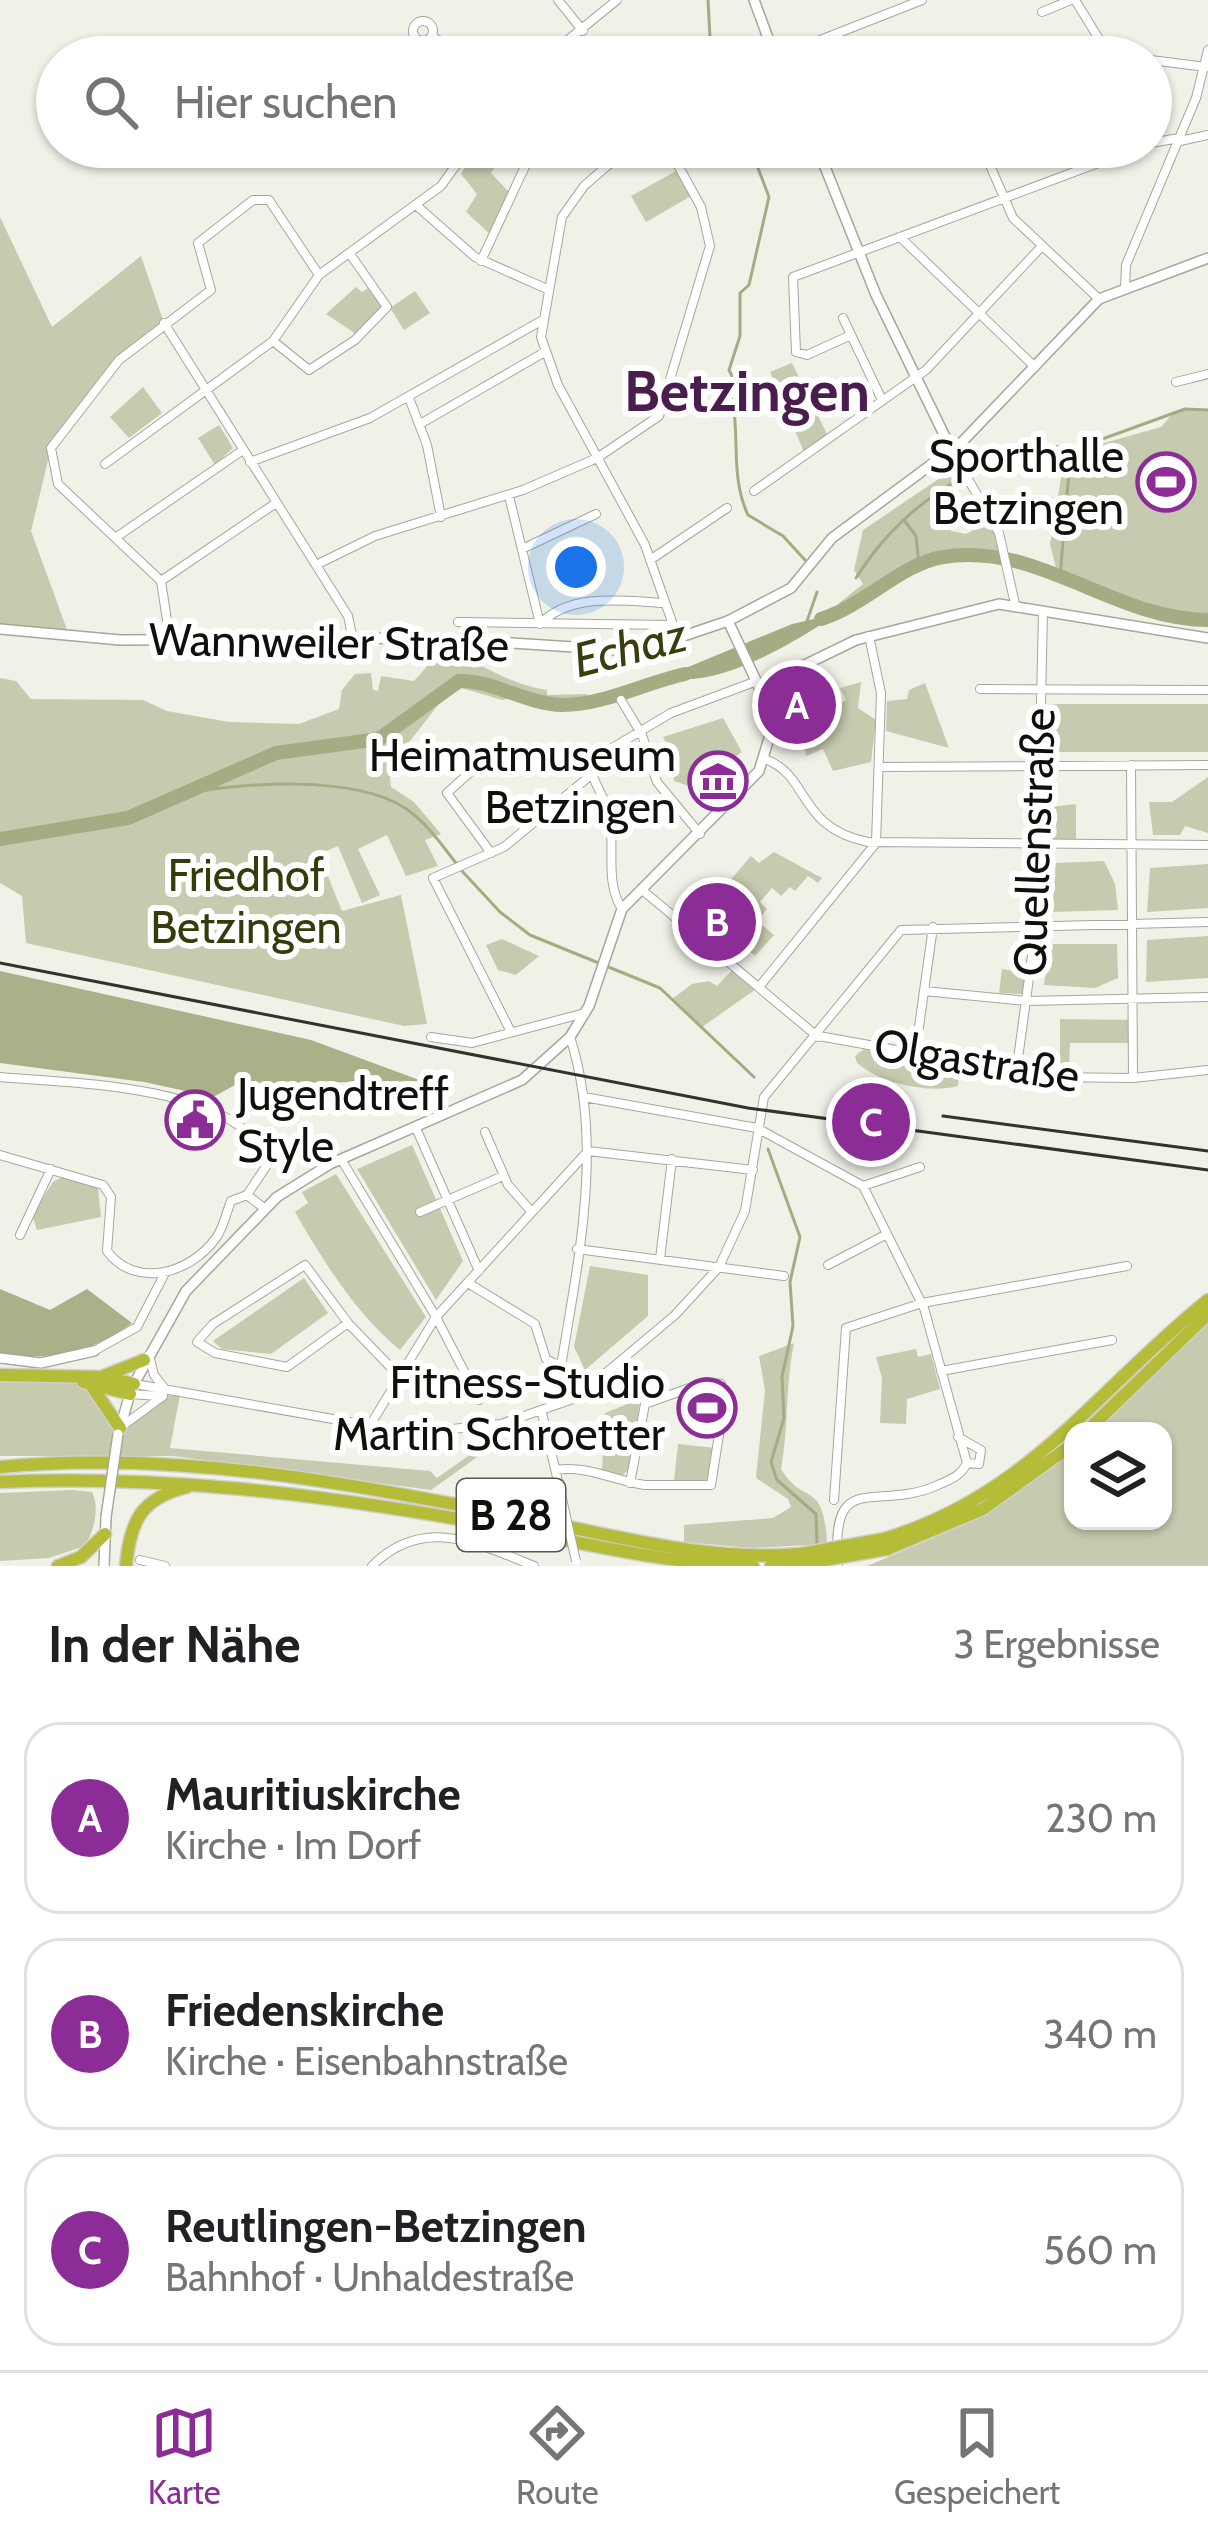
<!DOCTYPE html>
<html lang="de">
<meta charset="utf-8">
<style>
:root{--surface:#fff;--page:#f2f2f2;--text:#202124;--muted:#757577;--line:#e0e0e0;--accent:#8c2d97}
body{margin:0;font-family:Cabin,sans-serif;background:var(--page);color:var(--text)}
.controls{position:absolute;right:36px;bottom:36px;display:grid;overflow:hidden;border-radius:24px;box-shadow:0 3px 9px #0004}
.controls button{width:108px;height:108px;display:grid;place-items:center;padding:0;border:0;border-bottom:3px solid var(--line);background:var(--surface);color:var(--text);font:60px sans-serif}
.you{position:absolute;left:576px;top:567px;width:42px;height:42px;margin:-30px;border:9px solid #fff;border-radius:50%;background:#1a73e8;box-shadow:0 0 0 18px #1a73e833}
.badge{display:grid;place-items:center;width:78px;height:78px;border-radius:50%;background:var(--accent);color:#fff;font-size:39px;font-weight:700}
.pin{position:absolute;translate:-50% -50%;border:6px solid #fff;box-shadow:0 3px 12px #0006}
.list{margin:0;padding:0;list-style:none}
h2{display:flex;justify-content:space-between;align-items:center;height:156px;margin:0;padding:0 48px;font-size:51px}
h2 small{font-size:39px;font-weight:400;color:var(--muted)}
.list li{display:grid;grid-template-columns:78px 1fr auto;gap:36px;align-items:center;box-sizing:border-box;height:192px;margin:0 24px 24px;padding:0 24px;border:3px solid var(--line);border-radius:36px}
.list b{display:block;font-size:45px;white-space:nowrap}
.list p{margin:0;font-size:39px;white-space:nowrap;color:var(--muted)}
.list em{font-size:39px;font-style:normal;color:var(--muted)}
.icon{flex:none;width:66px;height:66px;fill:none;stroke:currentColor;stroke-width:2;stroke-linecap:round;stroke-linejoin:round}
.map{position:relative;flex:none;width:1208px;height:1566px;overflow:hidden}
.search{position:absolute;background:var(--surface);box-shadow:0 3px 9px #0004;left:36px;right:36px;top:36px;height:132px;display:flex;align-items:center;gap:30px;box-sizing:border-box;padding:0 42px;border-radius:66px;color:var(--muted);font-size:45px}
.sheet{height:804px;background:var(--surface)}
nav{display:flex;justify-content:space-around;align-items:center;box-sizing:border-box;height:168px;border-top:3px solid var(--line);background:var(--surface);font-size:33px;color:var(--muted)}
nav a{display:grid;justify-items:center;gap:6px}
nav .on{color:var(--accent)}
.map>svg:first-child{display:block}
.green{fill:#c6caaf}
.forest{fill:#abb089}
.water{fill:#a6ab84}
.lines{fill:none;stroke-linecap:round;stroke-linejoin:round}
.stream{stroke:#a6ab84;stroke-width:3}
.river{stroke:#a6ab84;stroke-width:14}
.minor-casing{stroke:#a5a79d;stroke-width:10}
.tertiary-casing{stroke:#a5a79d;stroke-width:12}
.secondary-casing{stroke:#a5a79d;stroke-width:12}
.trunk-casing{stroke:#cfcfce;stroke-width:15}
.minor{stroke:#fff;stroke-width:8}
.tertiary{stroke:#fff;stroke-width:9}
.secondary{stroke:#fff;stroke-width:9}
.trunk{stroke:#b4bc38;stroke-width:12}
.rail{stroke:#32322e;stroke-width:3}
.minor-bridge-casing{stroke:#a5a79d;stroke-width:10;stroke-linecap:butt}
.secondary-bridge-casing{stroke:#a5a79d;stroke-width:12;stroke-linecap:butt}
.trunk-bridge-casing{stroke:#cfcfce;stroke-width:15;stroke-linecap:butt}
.minor-bridge{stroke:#fff;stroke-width:8}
.secondary-bridge{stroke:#fff;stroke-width:9}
.trunk-bridge{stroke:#b4bc38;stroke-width:12}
.labels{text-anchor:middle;stroke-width:12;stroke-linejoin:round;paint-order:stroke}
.shield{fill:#fff;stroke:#575755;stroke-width:3}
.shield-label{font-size:42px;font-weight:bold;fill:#0f0f0c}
.poi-label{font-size:45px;fill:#0f0f0c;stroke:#fff;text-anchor:end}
.street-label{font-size:45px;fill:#0f0f0c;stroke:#fff}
.park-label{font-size:45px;fill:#373a0a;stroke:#fff}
.water-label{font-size:48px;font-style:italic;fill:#3a3e0f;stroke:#fff}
.district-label{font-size:57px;font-weight:bold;fill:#4a1d4f;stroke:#fff}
</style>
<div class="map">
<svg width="1208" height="1566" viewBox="0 0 1208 1566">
<rect width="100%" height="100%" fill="#f0f2e7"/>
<path class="green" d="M476,147H500L504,152L491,173L509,192L490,234L466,212L477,194L461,174Z
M676,171L691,196L646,222L631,196Z
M0,217L52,327L141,256L164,323L119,360L51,448L31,531L70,638L0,630Z
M371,286L384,304L356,334L326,314L356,287L362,292Z
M415,291L430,313L404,330L390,308Z
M792,363L828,436L804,452L770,372Z
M143,387L162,413L129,438L110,417Z
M1185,409L1208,411V619C1153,619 1105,598 1057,572L1050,544L1065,454L1161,427L1173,413Z
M219,425L233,448L215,465L198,438Z
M952,470L960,485L935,499L951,531L966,534L993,519L1007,558C908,545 915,582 839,613L838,604L863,584L854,570L863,530Z
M437,655C478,655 499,683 547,690V695L587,694L588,700L525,696L502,700L462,688L442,700L389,768L391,787L414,802L441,834L425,840L438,866L406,876L387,835L358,849L380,895L362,903L338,846L319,854L342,911L401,895L427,1024L404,1026L26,943L22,896L0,883V678L16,681L31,699L143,700L167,711L229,722L299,724L339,709L342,690L355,674L371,673L373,690L378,691L381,676L414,681Z
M861,682L858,708L876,720L871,762L833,771L823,749L806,756L802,727L794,719L814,718L813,697L819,694L830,708L846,700L840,688Z
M925,683L949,748L886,731L887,701L907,699L909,690Z
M1053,704H1208V752H1053Z
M723,718L742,752L726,764L732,775L707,792L674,781V758L663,737Z
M1208,777V833L1185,826L1180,835H1153L1149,802H1172Z
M1076,804V839H1044V808Z
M774,852L822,878L818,883L808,876L795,891L790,887L781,896L772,888L760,902L767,909L757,921L774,935L755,956L738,942L753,922L715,898L751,856L759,863Z
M1104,861L1115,884L1118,910L1052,912L1056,863Z
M1208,864V908L1147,912L1150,868Z
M1208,936V978L1146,982L1147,940Z
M502,939L539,956L516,975L498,970L486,945Z
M1050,944H1117L1118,978L1095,988L1044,985Z
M735,967L759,987L702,1027L672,999L692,984L709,981L717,986Z
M1002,969L1026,973L1022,994L999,993Z
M1060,1019L1133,1020V1043H1070L1069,1069L1060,1068Z
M864,1049L959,1070L958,1086C928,1094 880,1083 857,1063L855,1056Z
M412,1145L463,1261L436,1300L357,1169Z
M336,1174L426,1317L400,1350C356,1314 323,1261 295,1212L308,1203L302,1192Z
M64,1176L98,1188L101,1217L37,1230L32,1215L53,1182Z
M590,1266L648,1275V1316L585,1370L574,1347Z
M304,1278L328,1313L271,1354L222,1349L213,1341Z
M1208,1320V1566H867L987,1515L1073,1450V1521H1163V1431H1093Z
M794,1343C785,1386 789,1426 781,1469C805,1508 824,1478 827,1544L752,1548L684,1542V1525L773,1518L791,1507L788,1499L756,1478L765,1390L759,1356Z
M916,1349L918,1357L931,1354L940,1389L907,1399L906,1424L880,1423L882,1378L876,1357Z
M0,1375L90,1384L120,1427L163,1396L180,1395L170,1448L430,1471L437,1478L505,1430L501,1440L431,1490L174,1456H0Z
M640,1399L631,1467L623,1475L602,1470L605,1413Z
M678,1444L716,1448L708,1481H674Z
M73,1490L92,1492C100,1509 94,1530 85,1546L49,1558L0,1561V1493Z"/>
<path class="forest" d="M0,971L311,1040L422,1081L237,1084L213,1097L144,1082L0,1063Z
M0,1289L50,1310L87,1289L132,1323C92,1353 49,1362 0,1353Z"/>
<path class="water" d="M837,614C795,642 725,685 673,679L681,670L792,624Z"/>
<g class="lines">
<path class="stream" d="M708,0L711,57
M750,147L769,197L749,285L740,293V336L729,370L738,388L732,396C740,435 730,477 748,515L783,536L805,560
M1094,442L1185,409L1208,410
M970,473L1050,446L1071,448L1060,577
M904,520L916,536L919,564
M856,578C883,535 916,504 961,478
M806,624L817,592
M183,794C242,783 352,774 405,808C426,822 441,844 456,863
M462,871L500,912L530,935L660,988L754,1077
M768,1149L800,1237L790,1282L793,1326L782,1377L784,1418L771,1462L777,1480L816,1514L817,1547"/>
<path class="river" d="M821,619C867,604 901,564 943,557C1037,541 1115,620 1208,620
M0,839L128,818L276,753L379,739L459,681C493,680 526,704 562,705C604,705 644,683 685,674"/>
<defs>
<path id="minor" d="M558,0L583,31
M1075,0L1110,57
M1042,12L1071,0
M413 31a10 10 0 1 1 20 0a10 10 0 1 1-20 0Z
M435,38L469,57
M547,57L617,0
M777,57L922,0
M1151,60L1206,67
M1180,141L1208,135
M1151,143L1179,138
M598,147L611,162
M629,147L584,186L562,217L541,337L558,385L645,545L678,639
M982,147L1013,218L1099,299
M417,206L475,257L547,289
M900,237L1035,367
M481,261L534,147
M1125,287L1126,265L1196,98L1208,50
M843,318L882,400
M164,323L348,616L352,635
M851,335L807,355L796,352L793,277L1141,147
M273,341L309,370L355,340L387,307L350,254
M1176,382L1208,374
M409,398L427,445L441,517
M420,424L543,353
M952,451L999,533L1015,604
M250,462L370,418L541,321
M105,464L273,341L319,275L441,186L469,147
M754,491L926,370L1042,246
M509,496L540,624C571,592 625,601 664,603
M118,536L243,450
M522,549L596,514
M650,560L727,508
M316,565L375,536L523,490L597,458L659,416L710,246L701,207L668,147
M161,581L276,503
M458,622L672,625
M170,640L161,581L58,484L51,448L119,360L211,290L198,243L253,200H269L319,275
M980,689L1208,690
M621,700L642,735L657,782L700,834
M765,759C811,776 796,827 868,842L1208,845
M1131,765L1133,1078
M880,767L1208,765
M491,853L447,793L478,765L491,761
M641,889L818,1037
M622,909C604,881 616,846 609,814C605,794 589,782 592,760L671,713L757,681
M759,987L876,843L881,693L869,636
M924,991L1027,1001L1208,997
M511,1032L433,878L504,847L591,775
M819,1036L1046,1077L1133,1078L1208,1070
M431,1037L472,1043L585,1013
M915,1055L933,927
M1016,1073L1036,927L1043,611
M0,1077C66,1083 248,1084 267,1165L247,1195L231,1201C226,1213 224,1227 216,1238C191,1273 136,1290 107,1251L111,1197L103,1185L0,1155
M584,1097L757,1128L863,1186L924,1308L967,1463
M416,1128L479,1271
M485,1132L508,1185L530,1210
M341,1159L436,1317L479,1400
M863,1186L920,1167
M247,1195L264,1208
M420,1212L503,1176
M20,1235L51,1169
M577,1249L784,1276
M660,1259L672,1159
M828,1265L887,1234
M468,1283L535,1324L546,1359L561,1367
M348,1323L287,1367L215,1353L197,1342L213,1324L305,1265L348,1323L399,1376
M94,1351L137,1327L165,1273
M149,1355L154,1375L165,1389
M941,1371L1112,1340
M135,1384L412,1433L501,1424L576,1398L675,1315L719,1267L745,1211L764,1097L901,930L1208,922
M557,1392C574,1277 607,1151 570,1037
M130,1394L159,1396
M542,1413L563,1503
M121,1427L163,1396
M369,1427L436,1317L588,1151L753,1170
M556,1470C587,1465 615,1481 645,1485H711L725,1397L721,1384L706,1382L645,1404L630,1483
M834,1500L846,1328L922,1303L1127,1266
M140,1560L165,1566
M372,1566C423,1515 477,1543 534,1566
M838,1566C830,1466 876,1513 938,1485C951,1479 961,1476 967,1463L979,1464L981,1450L958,1437"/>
<path id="tertiary" d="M754,0L775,57
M817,147L876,295L952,451
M728,621L791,588L832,538L963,441L1099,299L1208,258
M0,1358L41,1363L94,1351
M134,1384L186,1291L277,1197L330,1164L522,1080L570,1037L589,1006L622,909L759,771L770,735L759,687"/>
<path id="secondary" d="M0,629L120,640L435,638L620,650L651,647L728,621L759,687L856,640L999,604L1208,638
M120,1429L130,1393
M104,1566L106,1517"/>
<path id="trunk" d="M0,1375L101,1377L144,1360
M105,1378L134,1384
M83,1382L130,1394
M91,1385L120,1428
M1087,1431L1208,1314
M0,1467C172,1450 351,1483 520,1517C613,1535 706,1562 801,1554
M0,1482C157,1475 309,1493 464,1520C559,1537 656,1564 753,1566
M884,1539C1030,1495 1096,1390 1208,1300
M887,1549L983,1509L1073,1444
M58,1566L81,1557L105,1534
M126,1566C130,1520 142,1498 187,1487
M771,1566L802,1564"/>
</defs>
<use href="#minor" class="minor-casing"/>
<use href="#tertiary" class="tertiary-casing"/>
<use href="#secondary" class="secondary-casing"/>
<use href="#trunk" class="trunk-casing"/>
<use href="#minor" class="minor"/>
<use href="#tertiary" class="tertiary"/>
<use href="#secondary" class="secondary"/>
<use href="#trunk" class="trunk"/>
<path class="rail" d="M0,963L748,1108L1208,1170
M943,1116L1208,1151"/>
<defs>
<path id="minor-bridge" d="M563,1503L576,1561"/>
<path id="secondary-bridge" d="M106,1517L118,1434"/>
<path id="trunk-bridge" d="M801,1554L884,1539
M802,1564L887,1549"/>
</defs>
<use href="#minor-bridge" class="minor-bridge-casing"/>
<use href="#secondary-bridge" class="secondary-bridge-casing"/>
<use href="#trunk-bridge" class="trunk-bridge-casing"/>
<use href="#minor-bridge" class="minor-bridge"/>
<use href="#secondary-bridge" class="secondary-bridge"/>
<use href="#trunk-bridge" class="trunk-bridge"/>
</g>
<defs>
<symbol id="stadium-ring" viewBox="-11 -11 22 22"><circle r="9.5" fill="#fff" stroke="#8c2d97" stroke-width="1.5"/><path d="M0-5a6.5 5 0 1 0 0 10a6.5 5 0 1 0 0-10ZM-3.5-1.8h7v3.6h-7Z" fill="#8c2d97"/></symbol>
<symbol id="museum-ring" viewBox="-11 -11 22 22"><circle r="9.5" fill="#fff" stroke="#8c2d97" stroke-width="1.5"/><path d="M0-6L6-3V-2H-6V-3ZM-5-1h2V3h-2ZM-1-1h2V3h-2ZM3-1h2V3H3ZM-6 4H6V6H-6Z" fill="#8c2d97"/></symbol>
<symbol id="civic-ring" viewBox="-11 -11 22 22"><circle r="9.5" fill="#fff" stroke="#8c2d97" stroke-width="1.5"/><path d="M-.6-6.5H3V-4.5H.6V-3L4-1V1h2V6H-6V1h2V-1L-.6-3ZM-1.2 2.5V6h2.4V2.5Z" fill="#8c2d97"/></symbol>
</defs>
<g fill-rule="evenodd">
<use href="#stadium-ring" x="1133" y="449" width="66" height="66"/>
<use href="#museum-ring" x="685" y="748" width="66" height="66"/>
<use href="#civic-ring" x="162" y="1087" width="66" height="66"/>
<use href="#stadium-ring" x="674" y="1375" width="66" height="66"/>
</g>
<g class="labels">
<rect class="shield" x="457" y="1479" width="108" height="72" rx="9"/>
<g class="shield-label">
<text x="511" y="1530">B 28</text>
</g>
<g class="poi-label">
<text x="1124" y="472">Sporthalle<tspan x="1124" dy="52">Betzingen</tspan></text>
<text x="676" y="771">Heimatmuseum<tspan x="676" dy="52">Betzingen</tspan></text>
<text x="237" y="1110" text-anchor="start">Jugendtreff<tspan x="237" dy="52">Style</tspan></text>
<text x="665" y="1398">Fitness-Studio<tspan x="665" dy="52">Martin Schroetter</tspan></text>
</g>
<g class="street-label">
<text transform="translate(329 642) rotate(1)" y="16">Wannweiler Straße</text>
<text transform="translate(1034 842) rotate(-88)" y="16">Quellenstraße</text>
<text transform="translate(977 1060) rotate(9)" y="16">Olgastraße</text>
</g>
<g class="park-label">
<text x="246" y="891">Friedhof<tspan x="246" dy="52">Betzingen</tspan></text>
</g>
<g class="water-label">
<text transform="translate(630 647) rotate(-14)" y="17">Echaz</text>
</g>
<g class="district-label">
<text x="747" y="411">Betzingen</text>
</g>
</g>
</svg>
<div class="controls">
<button><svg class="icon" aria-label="layers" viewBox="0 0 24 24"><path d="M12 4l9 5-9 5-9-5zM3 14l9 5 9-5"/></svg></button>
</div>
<div class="you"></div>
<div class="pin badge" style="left:797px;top:705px">A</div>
<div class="pin badge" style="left:717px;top:922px">B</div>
<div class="pin badge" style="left:871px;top:1122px">C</div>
<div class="search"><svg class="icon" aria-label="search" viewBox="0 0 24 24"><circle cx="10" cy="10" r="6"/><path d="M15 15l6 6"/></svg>Hier suchen</div>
</div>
<section class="sheet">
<h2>In der Nähe<small>3 Ergebnisse</small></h2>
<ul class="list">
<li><span class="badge">A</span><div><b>Mauritiuskirche</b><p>Kirche · Im Dorf</p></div><em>230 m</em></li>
<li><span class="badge">B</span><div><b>Friedenskirche</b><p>Kirche · Eisenbahnstraße</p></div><em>340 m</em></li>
<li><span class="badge">C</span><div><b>Reutlingen-Betzingen</b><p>Bahnhof · Unhaldestraße</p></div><em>560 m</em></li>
</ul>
</section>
<nav>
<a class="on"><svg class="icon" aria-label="map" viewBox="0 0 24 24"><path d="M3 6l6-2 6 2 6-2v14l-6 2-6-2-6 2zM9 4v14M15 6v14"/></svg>Karte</a>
<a><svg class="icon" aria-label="directions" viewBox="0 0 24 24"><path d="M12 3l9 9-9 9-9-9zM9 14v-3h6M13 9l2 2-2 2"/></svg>Route</a>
<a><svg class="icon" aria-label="saved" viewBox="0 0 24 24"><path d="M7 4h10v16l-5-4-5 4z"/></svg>Gespeichert</a>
</nav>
